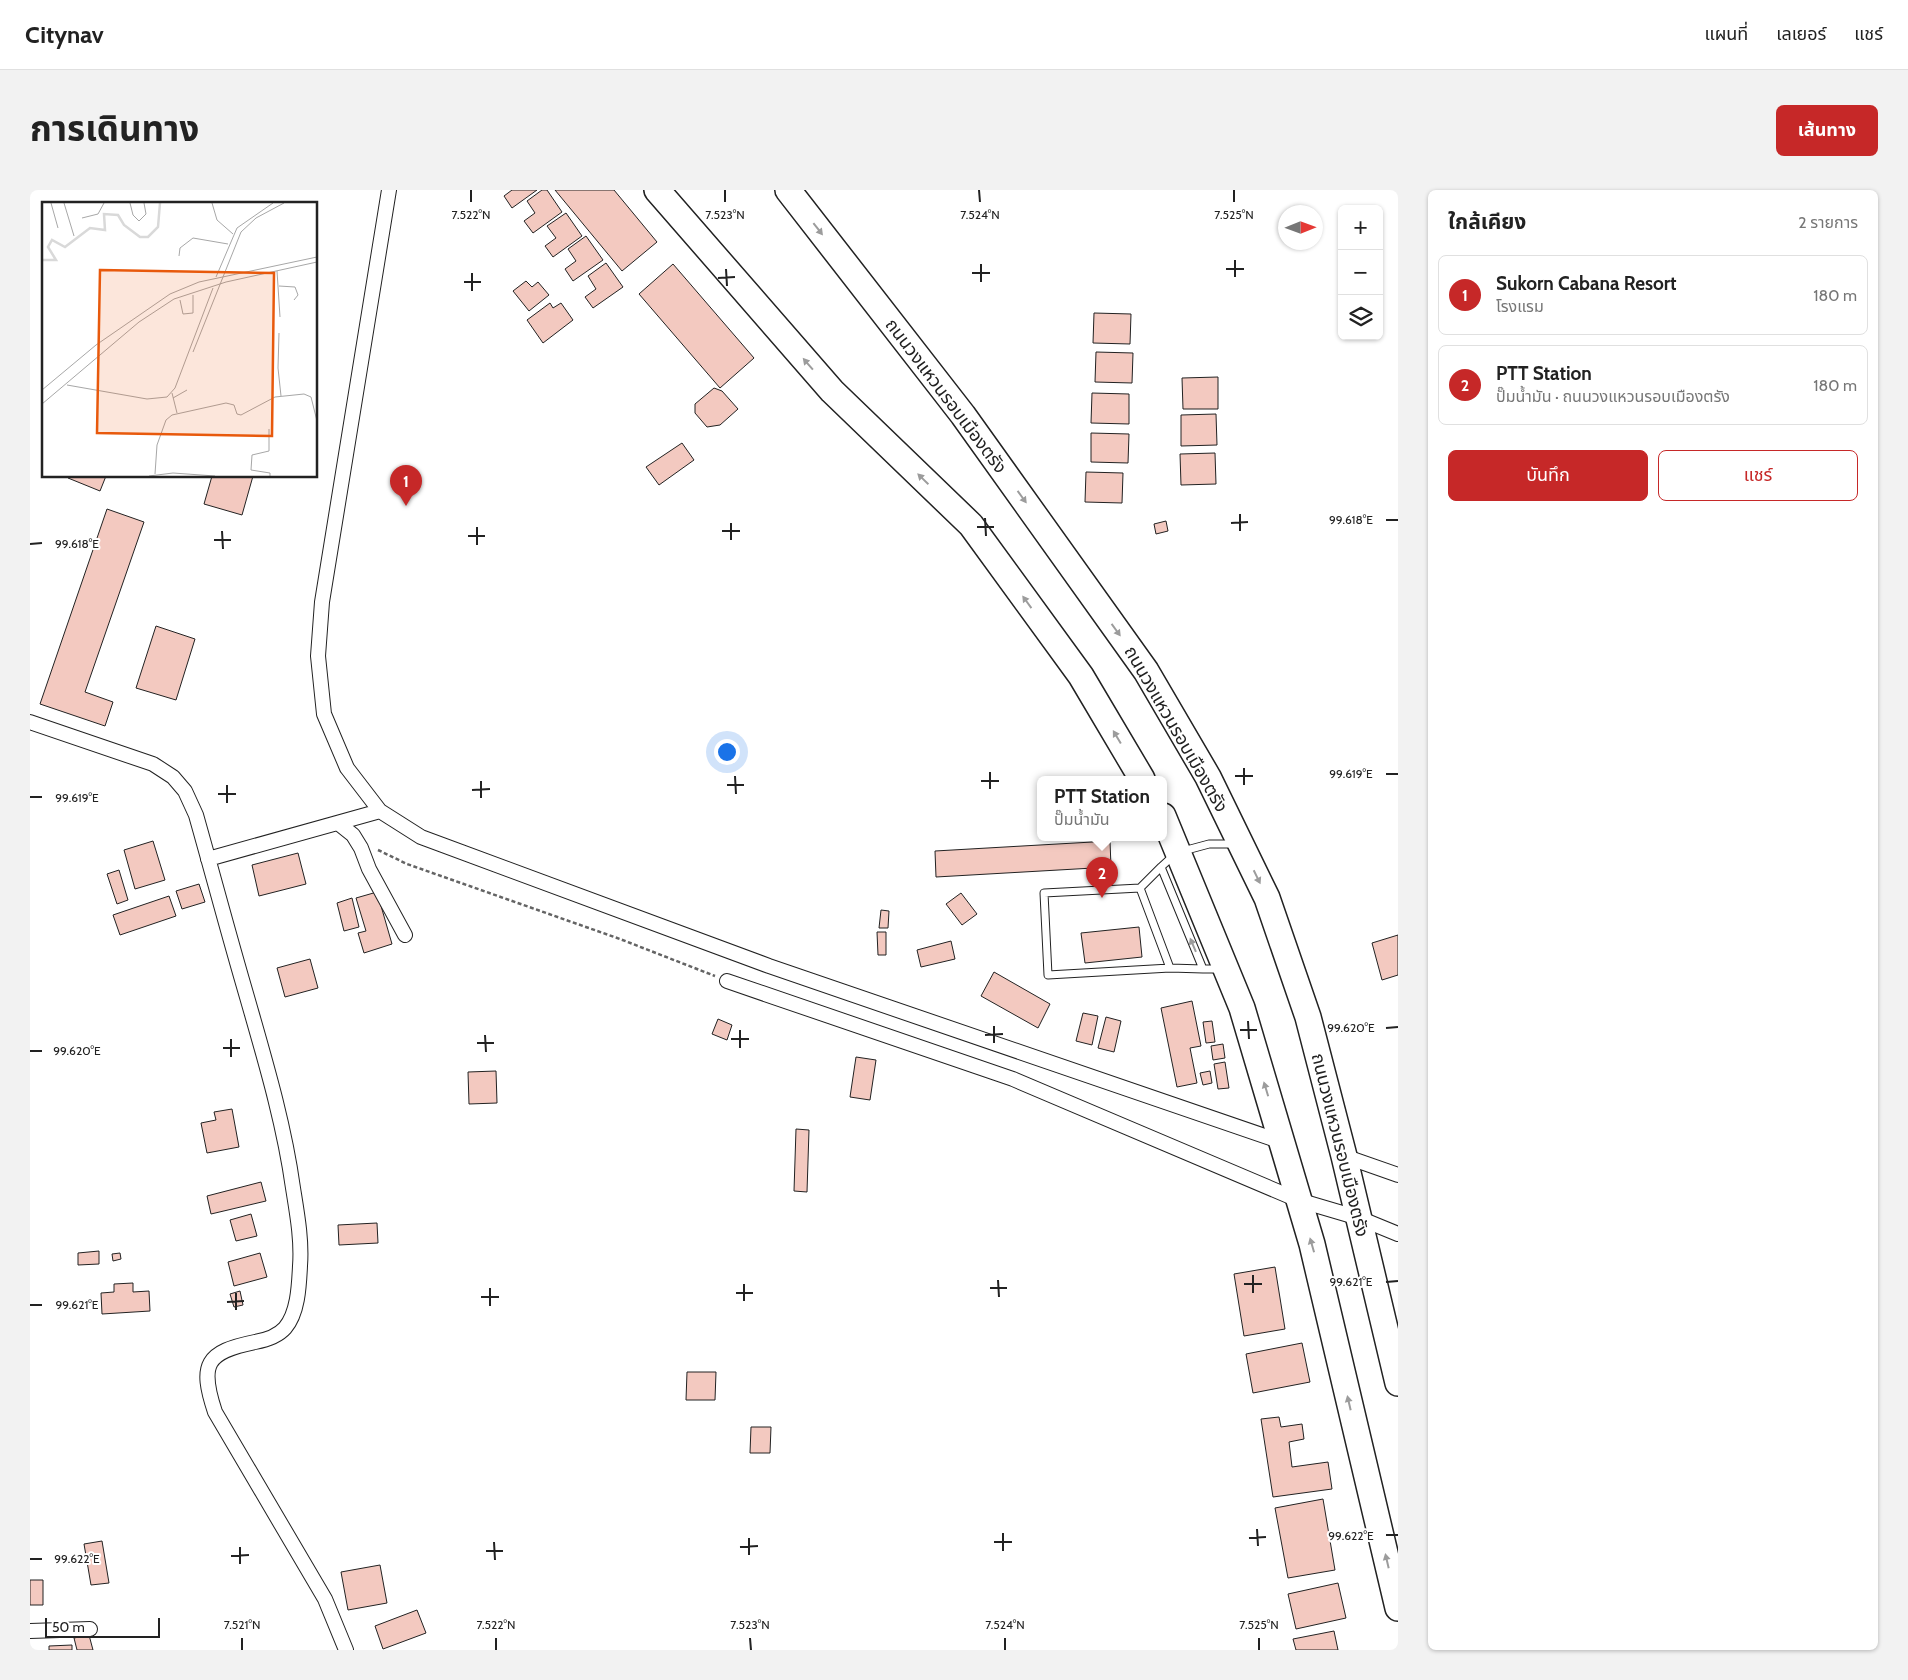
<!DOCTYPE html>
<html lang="th">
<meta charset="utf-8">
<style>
:root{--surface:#fff;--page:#f2f2f2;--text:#222;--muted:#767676;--line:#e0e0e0;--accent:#c62828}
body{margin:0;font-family:Cabin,"Noto Sans Thai",sans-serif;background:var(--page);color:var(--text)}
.controls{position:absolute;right:15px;top:15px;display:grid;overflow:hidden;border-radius:8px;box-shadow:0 1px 4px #0004}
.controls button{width:45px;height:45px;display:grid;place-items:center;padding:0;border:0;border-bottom:1px solid var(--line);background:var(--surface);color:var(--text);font:25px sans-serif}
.compass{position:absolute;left:1248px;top:15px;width:45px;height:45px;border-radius:50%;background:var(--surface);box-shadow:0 1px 4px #0004;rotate:89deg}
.scale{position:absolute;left:15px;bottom:12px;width:115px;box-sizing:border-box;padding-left:5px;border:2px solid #222;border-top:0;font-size:14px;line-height:18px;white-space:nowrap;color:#222;-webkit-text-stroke:4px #fff;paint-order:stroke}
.you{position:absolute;left:696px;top:561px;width:18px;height:18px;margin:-12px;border:4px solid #fff;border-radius:50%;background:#1a73e8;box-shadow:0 0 0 8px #1a73e833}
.badge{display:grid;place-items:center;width:32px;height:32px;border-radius:50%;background:var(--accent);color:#fff;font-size:16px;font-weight:700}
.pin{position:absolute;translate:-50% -41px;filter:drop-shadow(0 1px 2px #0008)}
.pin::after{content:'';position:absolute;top:26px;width:18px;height:15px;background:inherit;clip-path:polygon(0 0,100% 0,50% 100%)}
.popup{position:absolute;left:1007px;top:586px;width:130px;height:65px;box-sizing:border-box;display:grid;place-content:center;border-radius:8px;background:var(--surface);filter:drop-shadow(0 1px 4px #0005);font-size:16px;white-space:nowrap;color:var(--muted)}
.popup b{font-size:19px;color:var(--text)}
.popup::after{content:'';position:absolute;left:50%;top:100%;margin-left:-10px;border:10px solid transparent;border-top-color:var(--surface)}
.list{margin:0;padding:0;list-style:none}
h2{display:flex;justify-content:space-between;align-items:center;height:65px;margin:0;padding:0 20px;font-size:21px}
h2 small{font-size:16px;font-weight:400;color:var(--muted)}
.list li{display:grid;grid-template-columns:32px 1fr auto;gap:15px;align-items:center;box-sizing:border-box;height:80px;margin:0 10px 10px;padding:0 10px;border:1px solid var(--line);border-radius:8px}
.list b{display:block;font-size:19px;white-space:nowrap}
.list p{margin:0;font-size:16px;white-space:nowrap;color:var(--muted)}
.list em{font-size:16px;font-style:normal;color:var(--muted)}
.actions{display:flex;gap:10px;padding:15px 20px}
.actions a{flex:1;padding:11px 0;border:1px solid var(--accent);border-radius:8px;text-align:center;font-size:18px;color:var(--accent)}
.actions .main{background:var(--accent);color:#fff}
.icon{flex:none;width:28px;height:28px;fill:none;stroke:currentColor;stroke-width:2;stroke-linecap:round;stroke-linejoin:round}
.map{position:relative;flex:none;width:1368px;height:1460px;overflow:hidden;border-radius:8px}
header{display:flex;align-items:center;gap:30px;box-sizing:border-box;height:70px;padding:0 25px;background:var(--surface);border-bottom:1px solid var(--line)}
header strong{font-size:24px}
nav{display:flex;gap:28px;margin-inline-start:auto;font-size:18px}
.intro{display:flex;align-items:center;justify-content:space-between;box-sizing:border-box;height:120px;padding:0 30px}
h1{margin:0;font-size:35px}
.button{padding:12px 22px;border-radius:8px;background:var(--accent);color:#fff;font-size:18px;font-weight:700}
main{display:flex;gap:30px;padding:0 30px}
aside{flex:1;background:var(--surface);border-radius:8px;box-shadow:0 1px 4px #0004}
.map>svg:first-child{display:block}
.building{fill:#f3c9c0;stroke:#222}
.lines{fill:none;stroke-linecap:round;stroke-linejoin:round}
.lane-casing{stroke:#222;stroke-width:9}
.street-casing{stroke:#222;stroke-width:16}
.highway-casing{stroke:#222;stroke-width:28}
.path{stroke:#646464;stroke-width:2.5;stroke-dasharray:4 2.5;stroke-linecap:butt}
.lane{stroke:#fff;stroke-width:7}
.street{stroke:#fff;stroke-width:14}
.highway{stroke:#fff;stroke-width:25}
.oneway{fill:#9c9c9c}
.ticks{fill:none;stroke:#222;stroke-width:2}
.labels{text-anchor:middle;stroke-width:4;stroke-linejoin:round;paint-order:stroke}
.street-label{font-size:18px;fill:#222;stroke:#fff}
.inset-river{fill:none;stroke:#d9d9d9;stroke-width:2.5}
.inset-road{fill:none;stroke:#a7a7a7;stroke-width:1}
.view{fill:#e8590c;fill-opacity:0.15;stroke:#e8590c;stroke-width:2.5}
.inset-edge{fill:none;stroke:#222;stroke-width:2.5}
.ticks-label{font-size:12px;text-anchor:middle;fill:#222;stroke:#fff;stroke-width:4;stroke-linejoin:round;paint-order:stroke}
</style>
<header>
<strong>Citynav</strong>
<nav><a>แผนที่</a><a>เลเยอร์</a><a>แชร์</a></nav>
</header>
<div class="intro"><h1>การเดินทาง</h1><a class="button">เส้นทาง</a></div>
<main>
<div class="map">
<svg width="1368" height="1460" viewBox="0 0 1368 1460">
<rect width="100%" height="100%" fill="#fff"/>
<path class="building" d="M482,0H507L482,18L474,6Z
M512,0H517L532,22L503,43L494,31L505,23L497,11Z
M525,0H584L627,52L592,81Z
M536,23L552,46L523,67L515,56L526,48L517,36Z
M556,46L573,70L543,91L535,79L546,71L538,59Z
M576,73L593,97L563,118L555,107L566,99L558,86Z
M643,74L724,168L690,198L609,104Z
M496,91L502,97L508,92L519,105L499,121L483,101Z
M520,113L523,118L531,113L543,130L513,153L497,130Z
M1064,123L1101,124L1100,154L1063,153Z
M1066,162L1103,163L1102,193L1065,192Z
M1188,187V219H1153L1152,188Z
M684,198L692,201L708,219L690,235L677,237L665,223V214Z
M1062,203L1099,204V234L1061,233Z
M1186,224L1187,255L1151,256V225Z
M1061,243L1099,244L1098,273L1061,272Z
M652,253L664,270L629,295L616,277Z
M1185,263L1186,294L1151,295L1150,264Z
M1056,282L1093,283L1092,313L1055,312Z
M39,286H76L70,301L38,288Z
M182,286H223L212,325L174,314Z
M77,319L114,332L55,502L83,512L75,536L10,514Z
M1136,331L1138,341L1126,344L1124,334Z
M126,436L165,449L146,510L106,498Z
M123,651L135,690L105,699L94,660Z
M1080,651L1081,677L906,687L905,661Z
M268,663L276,694L229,706L222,675Z
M89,680L98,710L87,714L77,684Z
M169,694L175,712L152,719L146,701Z
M347,702L362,754L334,763L328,743L336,741L326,708Z
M931,703L947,724L932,735L916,714Z
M139,706L146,726L90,745L83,725Z
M322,708L329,737L314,741L307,713Z
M851,720L859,721L858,738H849Z
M1109,737L1112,767L1055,773L1051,743Z
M847,742H856V765H848Z
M1368,745V785L1352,790L1342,753Z
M921,751L925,769L891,777L887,760Z
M280,769L288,798L255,807L247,778Z
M964,782L1020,814L1008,838L951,806Z
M1162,811L1171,856L1160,858L1167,893L1147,897L1131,818Z
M1053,823L1068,826L1062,855L1046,851Z
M1076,827L1091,831L1084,862L1068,858Z
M688,829L702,835L697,850L682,844Z
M1182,831L1185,852L1176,853L1173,832Z
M1193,854L1195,868L1183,870L1181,856Z
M826,867L846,870L840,910L820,907Z
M1195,872L1199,898L1188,899L1184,874Z
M466,881L467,913L439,914L438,882Z
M1180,881L1182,893L1173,895L1170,883Z
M202,919L209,957L177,963L171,933L186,930L184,922Z
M766,939L779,940L777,1002L764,1001Z
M231,992L236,1011L181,1024L177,1006Z
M221,1024L227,1046L206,1051L200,1030Z
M347,1033L348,1053L309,1055L308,1035Z
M69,1061V1074L48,1075V1063Z
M90,1063L91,1069L83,1071L82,1064Z
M230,1063L237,1087L204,1096L198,1072Z
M1245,1077L1255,1139L1214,1146L1204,1084Z
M103,1093V1102L119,1101L120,1121L72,1124L71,1103L84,1102V1094Z
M210,1101L213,1115L204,1117L200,1104Z
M1272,1153L1280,1192L1223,1203L1216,1164Z
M657,1182H686L685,1210H656Z
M1249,1227L1251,1237L1272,1234L1274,1249L1259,1252L1262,1277L1298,1272L1302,1299L1243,1307L1231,1229Z
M721,1237H741L740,1263H720Z
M1293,1309L1305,1380L1258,1388L1245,1318Z
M72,1351L79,1393L61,1395L54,1354Z
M350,1375L357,1413L318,1420L311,1382Z
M0,1390H13V1415H0Z
M1308,1393L1316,1428L1266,1439L1258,1404Z
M387,1420L396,1443L353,1459L345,1436Z
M1304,1441L1308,1460H1266L1263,1449Z
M59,1445L63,1460H47L44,1448Z
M42,1455V1460H19V1456Z"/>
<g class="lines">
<defs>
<path id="lane" d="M1153,661L1179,654H1206
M1143,666L1131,677L1173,779H1190
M1131,677L1110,698L1014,703L1018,785L1140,778L1173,779
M1110,698L1140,778"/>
<path id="street" d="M359,0L292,412L288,466L294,524L317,578L350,621L391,647L739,776L1252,952
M0,532L123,574L143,587L155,601L166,625C183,685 199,746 217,807C235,870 254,933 263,998C267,1023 272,1050 270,1076C269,1096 268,1123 255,1138C247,1147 236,1150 225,1152C176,1162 169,1174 185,1222L295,1409L316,1460
M308,633L323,645L331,658L339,679L375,745
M178,669L350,621
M697,791L983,889L1268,1010L1329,1028L1368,1044
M1314,966L1368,985
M0,1441L60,1439"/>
<path id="highway" d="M627,0L802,201L941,335L1051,486L1112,589
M758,0L933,225L1116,481L1178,587L1237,708L1278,827L1314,966L1368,1193
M1133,626L1212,818L1282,1054L1368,1418"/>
</defs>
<use href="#lane" class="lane-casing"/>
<use href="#street" class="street-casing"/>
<use href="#highway" class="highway-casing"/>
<path class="path" d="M348,660L377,674L590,749L685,786"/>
<use href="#lane" class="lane"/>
<use href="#street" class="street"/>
<use href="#highway" class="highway"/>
</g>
<defs><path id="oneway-solid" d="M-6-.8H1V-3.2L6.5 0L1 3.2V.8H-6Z" transform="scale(1.25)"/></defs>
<g class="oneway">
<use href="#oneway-solid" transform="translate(788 39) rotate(52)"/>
<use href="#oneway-solid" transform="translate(778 174) rotate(-131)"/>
<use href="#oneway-solid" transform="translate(893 289) rotate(-136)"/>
<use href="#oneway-solid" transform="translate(992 307) rotate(54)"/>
<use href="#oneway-solid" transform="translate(997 412) rotate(-126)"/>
<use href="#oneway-solid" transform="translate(1086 440) rotate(54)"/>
<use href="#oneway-solid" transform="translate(1087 547) rotate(-121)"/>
<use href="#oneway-solid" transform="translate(1227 687) rotate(64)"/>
<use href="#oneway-solid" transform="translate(1163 755) rotate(-113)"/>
<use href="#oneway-solid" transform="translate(1236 899) rotate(-107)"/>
<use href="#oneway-solid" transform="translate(1282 1055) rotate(-106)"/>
<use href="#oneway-solid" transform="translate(1319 1213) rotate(-103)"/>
<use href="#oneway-solid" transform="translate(1357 1371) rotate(-103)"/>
</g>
<path class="ticks" d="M441,0V12M695,0V12M949,0L950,12M1204,0V12M1205,70V87M951,74V92M696,79L697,96M1196,79H1214M442,83V101M942,83H960M688,88L705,87M434,92H451M1210,324V341M955,328L956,346M1356,330H1368M701,333V350M1201,333L1218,332M447,337V355M947,337H964M192,341L193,359M692,341H710M438,346H455M184,350H201M0,354L12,353M1214,578V595M960,582V599M1356,584H1368M705,586L706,604M1205,586H1223M451,591V608M951,591H969M197,595V613M697,595H714M442,600L460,599M188,604H206M0,607H12M1218,831L1219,849M964,836V853M1356,838L1368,837M710,840V858M1210,840H1227M455,845L456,862M955,845L973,844M201,849V867M701,849H719M447,853H464M193,858H210M0,861H12M1223,1085V1103M968,1090L969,1107M1356,1092L1368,1091M714,1094V1111M1214,1094H1232M460,1098V1116M960,1098H977M206,1103V1120M706,1103H723M451,1107H469M197,1112L214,1111M0,1115H12M1227,1339L1228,1356M973,1343V1361M1356,1345H1368M719,1348V1365M1219,1348L1236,1347M464,1352L465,1370M964,1352H982M210,1357V1374M710,1357L728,1356M456,1361H473M201,1366L219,1365M0,1369H12M212,1448V1460M466,1448V1460M720,1448L721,1460M975,1448V1460M1229,1448V1460"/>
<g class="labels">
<g class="street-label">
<text transform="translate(916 206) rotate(53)" y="6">ถนนวงแหวนรอบเมืองตรัง</text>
<text transform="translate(1146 539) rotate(60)" y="6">ถนนวงแหวนรอบเมืองตรัง</text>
<text transform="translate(1310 955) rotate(76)" y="6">ถนนวงแหวนรอบเมืองตรัง</text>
</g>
</g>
<g transform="translate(12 12)">
<rect width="275" height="275" fill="#fff"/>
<path class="inset-river" d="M0,58H14L6,45L10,38L23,45L48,26L63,28L62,12L76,13L82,23L98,35H106L116,25L118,1"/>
<path class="inset-road" d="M9,1L16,26M22,1L32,34M88,1L91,13L97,19L104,12L102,1M170,1L175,18L191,32M40,16L56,12L62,1M137,54L138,46L151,36L186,42M235,69L238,115M174,75L195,26L231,1M237,84L253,85L256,93L252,98M138,98L141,112L151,111V93M237,131L236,166L239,194M151,150L199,30L214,16L242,1M25,183L105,197L125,195L133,186L171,86M0,188L54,143L128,92L157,80L275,55M130,191L135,211M131,196L145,188M0,202L97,120L132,97L184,80L275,60M227,227V249L210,253L209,268L228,271V274M113,272L115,243L124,218L130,213L184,201L192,203L195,212L199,213L233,195L262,192L269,195L275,219M107,274L131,271L173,274"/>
<path class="view" d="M58,68L232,71L230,234L55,231Z"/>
<rect width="275" height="275" class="inset-edge"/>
</g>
<g class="ticks-label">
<text x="441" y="29">7.522°N</text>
<text x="695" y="29">7.523°N</text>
<text x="950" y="29">7.524°N</text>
<text x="1204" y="29">7.525°N</text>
<text x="1321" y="334">99.618°E</text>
<text x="47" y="358">99.618°E</text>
<text x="1321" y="588">99.619°E</text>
<text x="47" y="612">99.619°E</text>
<text x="1321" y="842">99.620°E</text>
<text x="47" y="865">99.620°E</text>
<text x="1321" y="1096">99.621°E</text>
<text x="47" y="1119">99.621°E</text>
<text x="1321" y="1350">99.622°E</text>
<text x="47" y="1373">99.622°E</text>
<text x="212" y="1439">7.521°N</text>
<text x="466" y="1439">7.522°N</text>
<text x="720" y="1439">7.523°N</text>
<text x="975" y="1439">7.524°N</text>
<text x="1229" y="1439">7.525°N</text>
</g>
</svg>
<div class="controls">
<button>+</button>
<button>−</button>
<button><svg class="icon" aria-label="layers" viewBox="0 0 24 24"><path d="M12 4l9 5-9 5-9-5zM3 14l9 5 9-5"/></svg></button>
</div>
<svg class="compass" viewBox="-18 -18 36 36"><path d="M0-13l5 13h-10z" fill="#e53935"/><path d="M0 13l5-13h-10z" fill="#767676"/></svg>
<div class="scale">50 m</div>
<div class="you"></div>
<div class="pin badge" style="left:376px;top:316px">1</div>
<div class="pin badge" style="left:1072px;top:708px">2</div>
<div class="popup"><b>PTT Station</b>ปั๊มน้ำมัน</div>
</div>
<aside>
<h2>ใกล้เคียง<small>2 รายการ</small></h2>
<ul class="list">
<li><span class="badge">1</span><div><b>Sukorn Cabana Resort</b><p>โรงแรม</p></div><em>180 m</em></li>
<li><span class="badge">2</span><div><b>PTT Station</b><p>ปั๊มน้ำมัน · ถนนวงแหวนรอบเมืองตรัง</p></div><em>180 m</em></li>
</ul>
<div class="actions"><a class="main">บันทึก</a><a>แชร์</a></div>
</aside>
</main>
